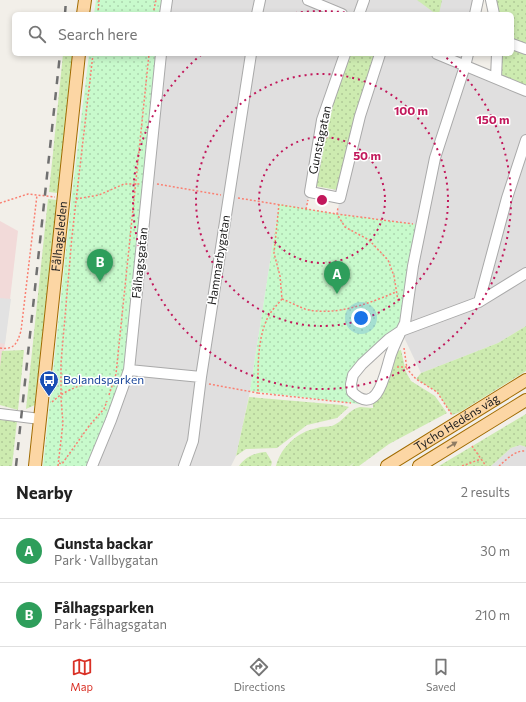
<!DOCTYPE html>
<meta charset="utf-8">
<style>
:root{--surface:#fff;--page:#f2f2f2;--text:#222;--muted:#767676;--line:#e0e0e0;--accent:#d93025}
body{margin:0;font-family:Commissioner,sans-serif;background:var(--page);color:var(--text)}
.you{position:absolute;left:361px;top:318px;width:14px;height:14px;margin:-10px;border:3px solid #fff;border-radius:50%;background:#1a73e8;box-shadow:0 0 0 6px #1a73e833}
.badge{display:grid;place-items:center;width:26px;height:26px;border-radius:50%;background:var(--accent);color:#fff;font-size:13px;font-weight:700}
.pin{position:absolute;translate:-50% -33px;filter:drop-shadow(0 1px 2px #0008)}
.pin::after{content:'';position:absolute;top:21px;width:14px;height:12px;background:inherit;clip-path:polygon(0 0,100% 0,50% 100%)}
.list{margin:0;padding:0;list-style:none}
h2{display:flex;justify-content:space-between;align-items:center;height:52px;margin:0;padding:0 16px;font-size:17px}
h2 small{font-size:13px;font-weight:400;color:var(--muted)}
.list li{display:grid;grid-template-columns:26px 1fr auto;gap:12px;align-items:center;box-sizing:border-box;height:64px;padding:0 16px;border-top:1px solid var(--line)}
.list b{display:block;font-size:15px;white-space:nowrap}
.list p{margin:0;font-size:13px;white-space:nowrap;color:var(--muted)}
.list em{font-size:13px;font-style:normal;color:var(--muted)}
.icon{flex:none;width:22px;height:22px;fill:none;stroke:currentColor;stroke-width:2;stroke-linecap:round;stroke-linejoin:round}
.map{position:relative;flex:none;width:526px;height:466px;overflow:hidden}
.search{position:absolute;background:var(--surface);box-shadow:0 2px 6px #0003;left:12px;right:12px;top:12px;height:44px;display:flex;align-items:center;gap:10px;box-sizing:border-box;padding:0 14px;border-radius:6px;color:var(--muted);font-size:15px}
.sheet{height:180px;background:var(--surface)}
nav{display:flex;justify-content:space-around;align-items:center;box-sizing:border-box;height:56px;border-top:1px solid var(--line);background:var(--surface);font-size:11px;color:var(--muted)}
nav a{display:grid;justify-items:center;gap:2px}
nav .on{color:var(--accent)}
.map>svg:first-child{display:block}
.residential{fill:#e0dfdf}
.commercial{fill:#f2dad9}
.grass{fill:url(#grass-dots)}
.park{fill:url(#park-dots)}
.parking{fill:#e2e2e2}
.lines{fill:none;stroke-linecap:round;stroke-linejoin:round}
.minor-casing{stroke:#a9a9a9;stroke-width:12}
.major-casing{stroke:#a06b00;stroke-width:14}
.path{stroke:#fa8072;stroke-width:1.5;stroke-dasharray:2 2;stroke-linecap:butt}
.minor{stroke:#fff;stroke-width:10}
.major{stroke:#fcd6a4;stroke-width:12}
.rail{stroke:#707070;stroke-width:2.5;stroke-dasharray:8 8;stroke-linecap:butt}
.oneway{fill:#8f7c63}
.ring{fill:none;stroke:#c2185b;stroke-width:2;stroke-dasharray:2 4}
.labels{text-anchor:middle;stroke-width:3;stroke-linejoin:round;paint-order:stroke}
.street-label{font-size:12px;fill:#222;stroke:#fff}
.transit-label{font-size:12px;fill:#164399;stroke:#fff;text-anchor:start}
.centre{fill:#c2185b;stroke:#fff;stroke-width:2}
.ring-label{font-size:12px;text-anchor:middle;font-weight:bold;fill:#c2185b;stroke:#fff;stroke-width:3;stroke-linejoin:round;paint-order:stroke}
</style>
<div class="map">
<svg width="526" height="466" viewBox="0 0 526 466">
<defs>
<pattern id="grass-dots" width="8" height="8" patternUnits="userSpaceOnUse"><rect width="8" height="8" fill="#cdebb0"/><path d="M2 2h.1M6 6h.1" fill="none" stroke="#b0c997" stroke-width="1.8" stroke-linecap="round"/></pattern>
<pattern id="park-dots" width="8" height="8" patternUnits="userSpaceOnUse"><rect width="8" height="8" fill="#c8facc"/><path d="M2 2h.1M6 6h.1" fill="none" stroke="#acd6af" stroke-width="1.8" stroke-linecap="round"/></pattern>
</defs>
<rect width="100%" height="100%" fill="#f2efe9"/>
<path class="residential" d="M167,0H478L475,14H165Z
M161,54H345L306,209L279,204L250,391L236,456L231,466H92Z
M380,54H468L466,66L526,91V326L498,343L421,373L401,331L337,214L340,198Z
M520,445L526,447V466H491L511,448Z"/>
<path class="commercial" d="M0,221L18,231L0,385Z"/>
<path class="grass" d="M417,0H442L439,14H436Z
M491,0H526V91L496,78L497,54H512V14H494Z
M63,54H73L58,193L49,192Z
M349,54H375L355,114L337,190L315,186L326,122Z
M48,199L57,200L35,405L26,409Z
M526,326V371L460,412L452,415L437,392L416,379L421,373L498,343Z
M24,350L18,410L0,405V367L2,351Z
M401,350L406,372L411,381L435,396L447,413L389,444L359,466H351L355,462L350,466H276C281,447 297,432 317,428C322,426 327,427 332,426C343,422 349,409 360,407C364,407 369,408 373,408V403C389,389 392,371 397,351Z
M249,397L342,405L349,407L337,418L307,425L277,448L246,449L236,456Z
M526,414V447L520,445L511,448L491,466H439Z
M0,420L17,421L12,466H0Z
M266,452L272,462L271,466H239C246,456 255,453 266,452Z"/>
<path class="park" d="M96,0H167L165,14H94Z
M89,54H161L129,370L92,466H43L72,194Z
M279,204L337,214L421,225L405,323L362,364L352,392L367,399L359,404L250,391Z"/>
<path class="parking" d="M0,298L11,299L5,344L0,343Z"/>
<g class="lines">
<defs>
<path id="minor" d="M308,0L342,14
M491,0L494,14
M165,14L167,0
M257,14L260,0
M359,14L364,0
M475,14L478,0
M512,44L526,49
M345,54L322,120L310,192L340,198L360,116L380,54
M437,54L526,91
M468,54L465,66L435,158L413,266L405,323C400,333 395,343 391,354C385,371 379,418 352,392L351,384L353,375L362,364L389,339L401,331L479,302L526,273
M496,78L497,54
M479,302L507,198L526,140
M129,370L201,377
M0,414L40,419
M92,466L111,420L129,370L161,54
M184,466L193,441L201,377L251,54"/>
<g id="major">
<path d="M83,14L85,0"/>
<path id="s1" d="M35,466L79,54"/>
<path id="s2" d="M387,466L526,380"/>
<path d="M419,466L526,400"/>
</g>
</defs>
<use href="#minor" class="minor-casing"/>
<use href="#major" class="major-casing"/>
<path class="path" d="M98,14L99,0
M153,14L156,0
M157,184L221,195
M238,198L337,214L338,207
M76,199L99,195L124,184H140
M0,203L28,194L55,197
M279,204L274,253L280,276L282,299C290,302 297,306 305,309C335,317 370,303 396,292
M306,209L308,200
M398,301L394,276L388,260L369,240L345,227L337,214L413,224
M0,348C14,350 17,344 21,331L37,195
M404,348L407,369L416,379L437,392L452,415
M397,367H407
M209,384L258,393C258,369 257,341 267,319C270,312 277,305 282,299
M258,393L351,403
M109,395L116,374L149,54
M52,402C69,386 92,381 115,380
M472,446L486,466
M59,463L62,464L89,426L104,409L107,401
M58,466L63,423L61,399V363L72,236L93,54
M462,466L481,459
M499,466C507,459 515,450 526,451"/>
<use href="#minor" class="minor"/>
<use href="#major" class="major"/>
<path class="rail" d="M65,14L66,0
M16,466L60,54"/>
</g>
<defs><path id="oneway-solid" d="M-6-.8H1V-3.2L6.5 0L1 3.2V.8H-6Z"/></defs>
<use class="oneway" href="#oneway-solid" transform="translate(452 445) rotate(-32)"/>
<g class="ring">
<circle cx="322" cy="200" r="63"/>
<circle cx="322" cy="200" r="126"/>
<path d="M289 14A189 189 0 0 1 355 14M442 54A189 189 0 1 1 202 54"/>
</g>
<defs>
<symbol id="bus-pin" viewBox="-11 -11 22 30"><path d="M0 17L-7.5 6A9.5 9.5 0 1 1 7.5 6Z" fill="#1a4fb4" stroke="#fff"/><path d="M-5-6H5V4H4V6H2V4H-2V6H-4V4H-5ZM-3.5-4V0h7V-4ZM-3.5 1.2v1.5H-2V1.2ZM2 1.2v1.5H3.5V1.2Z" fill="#fff"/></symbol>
</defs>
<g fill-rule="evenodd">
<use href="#bus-pin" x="38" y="369" width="22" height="30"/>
</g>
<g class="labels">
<g class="street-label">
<text transform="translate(320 140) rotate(-78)" y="4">Gunstagatan</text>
<text dy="4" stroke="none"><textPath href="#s1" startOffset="231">Fålhagsleden</textPath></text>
<text transform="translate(219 260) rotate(-81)" y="4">Hammarbygatan</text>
<text transform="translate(140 263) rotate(-84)" y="4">Fålhagsgatan</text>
<text dy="4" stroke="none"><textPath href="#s2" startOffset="82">Tycho Hedéns väg</textPath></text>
</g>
<g class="transit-label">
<text x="63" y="384">Bolandsparken</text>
</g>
</g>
<circle cx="322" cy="200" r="6" class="centre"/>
<g class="ring-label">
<text x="411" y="115">100 m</text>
<text x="493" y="124">150 m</text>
<text x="367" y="160">50 m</text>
</g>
</svg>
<div class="you"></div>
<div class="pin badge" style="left:337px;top:294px;background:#2e9e5b">A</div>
<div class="pin badge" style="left:100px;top:282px;background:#2e9e5b">B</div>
<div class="search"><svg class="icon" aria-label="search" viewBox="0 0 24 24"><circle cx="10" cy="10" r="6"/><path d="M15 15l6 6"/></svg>Search here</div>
</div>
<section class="sheet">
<h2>Nearby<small>2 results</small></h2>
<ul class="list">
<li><span class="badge" style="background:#2e9e5b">A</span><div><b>Gunsta backar</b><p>Park · Vallbygatan</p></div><em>30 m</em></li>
<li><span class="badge" style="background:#2e9e5b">B</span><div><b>Fålhagsparken</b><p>Park · Fålhagsgatan</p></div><em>210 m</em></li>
</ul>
</section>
<nav>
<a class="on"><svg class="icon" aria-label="map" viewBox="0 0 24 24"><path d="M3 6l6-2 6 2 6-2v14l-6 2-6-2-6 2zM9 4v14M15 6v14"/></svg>Map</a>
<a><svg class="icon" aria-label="directions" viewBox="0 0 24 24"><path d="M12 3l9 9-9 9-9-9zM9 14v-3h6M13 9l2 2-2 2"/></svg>Directions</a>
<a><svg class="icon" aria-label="saved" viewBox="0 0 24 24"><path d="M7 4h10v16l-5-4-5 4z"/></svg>Saved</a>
</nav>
